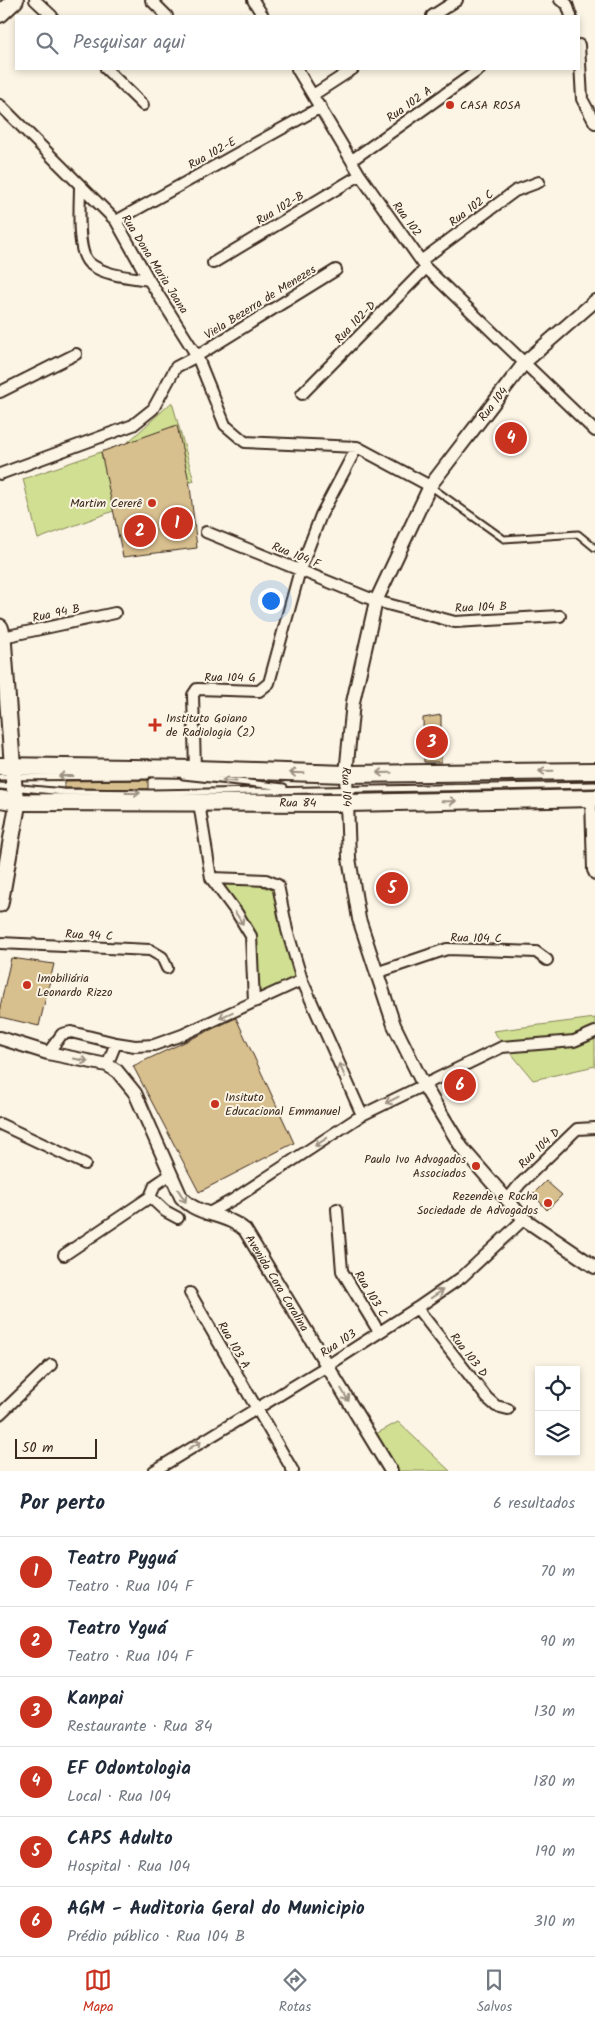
<!DOCTYPE html>
<html lang="pt">
<meta charset="utf-8">
<style>
:root{--surface:#fff;--page:#f6f6f7;--text:#1f2937;--muted:#747a83;--line:#e0e1e3;--accent:#c8321e}
body{margin:0;font-family:Kalam,sans-serif;background:var(--page);color:var(--text)}
.controls{position:absolute;right:15px;bottom:15px;display:grid;overflow:hidden;border-radius:0px;box-shadow:0 2px 8px #0003}
.controls button{width:45px;height:45px;display:grid;place-items:center;padding:0;border:0;border-bottom:1px solid var(--line);background:var(--surface);color:var(--text);font:25px sans-serif}
.scale{position:absolute;left:15px;bottom:12px;width:82px;box-sizing:border-box;padding-left:5px;border:2px solid #3b2a1e;border-top:0;font-size:14px;line-height:18px;white-space:nowrap;color:#3b2a1e;-webkit-text-stroke:4px #fcf5e5;paint-order:stroke}
.you{position:absolute;left:270px;top:600px;width:18px;height:18px;margin:-12px;border:4px solid #fff;border-radius:50%;background:#1a73e8;box-shadow:0 0 0 8px #1a73e833}
.badge{display:grid;place-items:center;width:32px;height:32px;border-radius:50%;background:var(--accent);color:#fff;font-size:16px;font-weight:700}
.pin{position:absolute;translate:-50% -50%;border:2px solid #fff;box-shadow:0 1px 5px #0006}
.list{margin:0;padding:0;list-style:none}
h2{display:flex;justify-content:space-between;align-items:center;height:65px;margin:0;padding:0 20px;font-size:21px}
h2 small{font-size:16px;font-weight:400;color:var(--muted)}
.list li{display:grid;grid-template-columns:32px 1fr auto;gap:15px;align-items:center;box-sizing:border-box;height:70px;padding:0 20px;border-top:1px solid var(--line)}
.list b{display:block;font-size:19px;white-space:nowrap}
.list p{margin:0;font-size:16px;white-space:nowrap;color:var(--muted)}
.list em{font-size:16px;font-style:normal;color:var(--muted)}
.icon{flex:none;width:28px;height:28px;fill:none;stroke:currentColor;stroke-width:2;stroke-linecap:round;stroke-linejoin:round}
.map{position:relative;flex:none;width:595px;height:1471px;overflow:hidden}
.search{position:absolute;background:var(--surface);box-shadow:0 2px 8px #0003;left:15px;right:15px;top:15px;height:55px;display:flex;align-items:center;gap:12px;box-sizing:border-box;padding:0 18px;border-radius:0px;color:var(--muted);font-size:19px}
.sheet{height:485px;background:var(--surface)}
nav{display:flex;justify-content:space-around;align-items:center;box-sizing:border-box;height:70px;border-top:1px solid var(--line);background:var(--surface);font-size:14px;color:var(--muted)}
nav a{display:grid;justify-items:center;gap:2px}
nav .on{color:var(--accent)}
.map>svg:first-child{display:block}
.green{fill:#d0df92;stroke:#868458}
.building{fill:#d8bf8e;stroke:#3b2a1e}
.lines{fill:none;stroke-linecap:round;stroke-linejoin:round}
.service-casing{stroke:#3b2a1e;stroke-width:9}
.minor-casing{stroke:#3b2a1e;stroke-width:14}
.tertiary-casing{stroke:#3b2a1e;stroke-width:16}
.secondary-casing{stroke:#3b2a1e;stroke-width:19}
.primary-casing{stroke:#3b2a1e;stroke-width:20}
.service{stroke:#fcf5e5;stroke-width:5}
.minor{stroke:#fcf5e5;stroke-width:10}
.tertiary{stroke:#fcf5e5;stroke-width:12}
.secondary{stroke:#fcf5e5;stroke-width:15}
.primary{stroke:#fcf5e5;stroke-width:16}
.oneway{stroke:#9c9082}
.poi-dot{fill:#c8321e;stroke:#fcf5e5;stroke-width:2}
.labels{text-anchor:middle;stroke-width:4;stroke-linejoin:round;paint-order:stroke}
.street-label{font-size:12px;fill:#3b2a1e;stroke:#fcf5e5}
.poi-label{font-size:12px;fill:#3b2a1e;stroke:#fcf5e5;text-anchor:start}
</style>
<div class="map">
<svg width="595" height="1471" viewBox="0 0 595 1471">
<rect width="100%" height="100%" fill="#fcf5e5"/>
<filter id="ink" filterUnits="userSpaceOnUse"><feTurbulence type="fractalNoise" baseFrequency=".02" numOctaves="2"/><feDisplacementMap in="SourceGraphic" scale="10" xChannelSelector="R" yChannelSelector="G"/><feConvolveMatrix kernelMatrix="1 2 1 2 8 2 1 2 1" color-interpolation-filters="sRGB"/></filter>
<g filter="url(#ink)">
<path class="green" d="M172,402L194,481L38,539L23,479L127,443Z
M220,885H257L274,890L296,977L258,996L255,933Z
M595,1018V1066L533,1080L493,1031Z
M398,1422L450,1471H396L372,1436Z"/>
<path class="building" d="M510,418L526,433L512,448L496,433Z
M177,425L190,486L197,548L123,557L101,452Z
M441,715V762H424L423,718Z
M148,780V789L64,788V781Z
M11,958L54,964L39,1026L0,1017V1007Z
M236,1018L294,1143L199,1192L133,1066Z
M546,1181L562,1195L547,1210L533,1194Z"/>
<g class="lines">
<defs>
<path id="service" d="M430,486L504,539L578,534L595,548
M183,776L284,787
M0,777L147,776
M0,786L64,792L152,793L595,785"/>
<path id="minor" d="M35,0L52,16
M151,0L167,16
M253,0L263,16
M560,0L567,4L571,16
M432,16L457,0
M579,45L582,99L595,123
M106,69L143,105
M297,69L360,175L426,268L595,431
M313,95L353,69
M0,105L116,221L149,280L197,356L225,425L245,442L357,447L430,486
M352,160L480,69
M80,186C80,204 76,251 89,263C105,276 130,277 149,280
M116,221L321,107
M422,260L515,191L539,182
M213,263L360,175
M0,392L76,354
M302,394L426,268
M0,474L133,425L153,409L176,367L197,356L336,270
M206,532L376,601L455,622L560,616
M3,637L115,613
M195,769L193,695L197,689L259,691L269,683L300,570L321,515L357,447
M591,798L593,870L595,874
M199,803L211,878L237,913L251,936L254,1002
M211,878L266,880L278,885L287,930L302,980L362,1115
M0,943L150,950L162,957L167,968
M376,973L447,949L536,952L547,960
M48,1053L62,1034L71,1032L116,1043L135,1046L154,1045L182,1035L302,980
M107,1065L116,1043
M0,1124L85,1164
M171,1174L155,1185L150,1197L165,1211L178,1218
M507,1200L520,1184L577,1129L595,1128
M337,1209L342,1271L379,1332
M207,1214L234,1199L362,1115L502,1047L574,1041L595,1032
M64,1255L150,1197
M190,1293L293,1471
M417,1308L487,1398L496,1406L508,1409
M0,1414L51,1365
M154,1471L327,1366L417,1308L462,1277L524,1219"/>
<g id="tertiary">
<path id="s1" d="M595,301L525,362L430,486L376,601L353,702L346,774L349,858L359,919L394,1025L423,1084L462,1148L524,1219L595,1267"/>
<path id="s2" d="M0,1038L48,1053L107,1065L117,1071L135,1093L181,1197C198,1217 226,1213 245,1230L391,1471"/>
</g>
<path id="secondary" d="M0,627L3,637L14,787L18,802L0,904"/>
<g id="primary">
<path d="M0,14L15,0"/>
<path d="M0,766L195,769L346,774L595,771"/>
<path id="s3" d="M0,799L18,802L348,803L595,798"/>
</g>
</defs>
<use href="#service" class="service-casing"/>
<use href="#minor" class="minor-casing"/>
<use href="#tertiary" class="tertiary-casing"/>
<use href="#secondary" class="secondary-casing"/>
<use href="#primary" class="primary-casing"/>
<use href="#service" class="service"/>
<use href="#minor" class="minor"/>
<use href="#tertiary" class="tertiary"/>
<use href="#secondary" class="secondary"/>
<use href="#primary" class="primary"/>
</g>
<defs><path id="oneway-shaft" d="M-6 0H5M1.5-3L5.5 0L1.5 3" fill="none" stroke-width="1.6" stroke-linecap="round" stroke-linejoin="round" transform="scale(1.25)"/></defs>
<g class="oneway">
<use href="#oneway-shaft" transform="translate(546 771) rotate(179)"/>
<use href="#oneway-shaft" transform="translate(297 773) rotate(-178)"/>
<use href="#oneway-shaft" transform="translate(384 773) rotate(179)"/>
<use href="#oneway-shaft" transform="translate(66 776) rotate(-180)"/>
<use href="#oneway-shaft" transform="translate(229 781) rotate(-174)"/>
<use href="#oneway-shaft" transform="translate(133 793)"/>
<use href="#oneway-shaft" transform="translate(449 801) rotate(-1)"/>
<use href="#oneway-shaft" transform="translate(239 918) rotate(57)"/>
<use href="#oneway-shaft" transform="translate(226 1015) rotate(155)"/>
<use href="#oneway-shaft" transform="translate(81 1060) rotate(12)"/>
<use href="#oneway-shaft" transform="translate(342 1070) rotate(-114)"/>
<use href="#oneway-shaft" transform="translate(392 1100) rotate(153)"/>
<use href="#oneway-shaft" transform="translate(321 1142) rotate(147)"/>
<use href="#oneway-shaft" transform="translate(182 1196) rotate(58)"/>
<use href="#oneway-shaft" transform="translate(437 1294) rotate(-34)"/>
<use href="#oneway-shaft" transform="translate(345 1395) rotate(59)"/>
<use href="#oneway-shaft" transform="translate(195 1445) rotate(-31)"/>
</g>
</g>
<g class="poi-dot">
<circle cx="450" cy="105" r="5"/>
<circle cx="152" cy="503" r="5"/>
<path d="M152.5 717.5h5v5h5v5h-5v5h-5v-5h-5v-5h5z"/>
<circle cx="27" cy="985" r="5"/>
<circle cx="215" cy="1104" r="5"/>
<circle cx="476" cy="1166" r="5"/>
<circle cx="548" cy="1203" r="5"/>
</g>
<g class="labels">
<g class="street-label">
<text transform="translate(409 104) rotate(-35)" y="4">Rua 102 A</text>
<text transform="translate(212 153) rotate(-29)" y="4">Rua 102-E</text>
<text transform="translate(280 208) rotate(-31)" y="4">Rua 102-B</text>
<text transform="translate(471 208) rotate(-37)" y="4">Rua 102 C</text>
<text transform="translate(407 219) rotate(54)" y="4">Rua 102</text>
<text transform="translate(155 264) rotate(58)" y="4">Rua Dona Maria Joana</text>
<text transform="translate(260 302) rotate(-32)" y="4">Viela Bezerra de Menezes</text>
<text transform="translate(355 322) rotate(-46)" y="4">Rua 102-D</text>
<text transform="translate(493 404) rotate(-52)" y="4">Rua 104</text>
<text transform="translate(296 555) rotate(22)" y="4">Rua 104 F</text>
<text transform="translate(481 607) rotate(-2)" y="4">Rua 104 B</text>
<text transform="translate(56 613) rotate(-12)" y="4">Rua 94 B</text>
<text x="230" y="681">Rua 104 G</text>
<text dy="4" stroke="none"><textPath href="#s1" startOffset="565">Rua 104</textPath></text>
<text dy="4" stroke="none"><textPath href="#s3" startOffset="298">Rua 84</textPath></text>
<text transform="translate(89 935) rotate(3)" y="4">Rua 94 C</text>
<text transform="translate(476 938) rotate(1)" y="4">Rua 104 C</text>
<text transform="translate(539 1148) rotate(-44)" y="4">Rua 104 D</text>
<text dy="4" stroke="none"><textPath href="#s2" startOffset="399">Avenida Cora Coralina</textPath></text>
<text transform="translate(371 1294) rotate(59)" y="4">Rua 103 C</text>
<text transform="translate(338 1343) rotate(-33)" y="4">Rua 103</text>
<text transform="translate(234 1345) rotate(60)" y="4">Rua 103 A</text>
<text transform="translate(469 1355) rotate(52)" y="4">Rua 103 D</text>
</g>
<g class="poi-label">
<text x="460" y="109">CASA ROSA</text>
<text x="142" y="507" text-anchor="end">Martim Cererê</text>
<text x="166" y="722">Instituto Goiano<tspan x="166" dy="14">de Radiologia (2)</tspan></text>
<text x="37" y="982">Imobiliária<tspan x="37" dy="14">Leonardo Rizzo</tspan></text>
<text x="225" y="1101">Insituto<tspan x="225" dy="14">Educacional Emmanuel</tspan></text>
<text x="466" y="1163" text-anchor="end">Paulo Ivo Advogados<tspan x="466" dy="14">Associados</tspan></text>
<text x="538" y="1200" text-anchor="end">Rezende e Rocha<tspan x="538" dy="14">Sociedade de Advogados</tspan></text>
</g>
</g>
</svg>
<div class="controls">
<button><svg class="icon" aria-label="locate" viewBox="0 0 24 24"><circle cx="12" cy="12" r="6"/><path d="M12 2v4M12 18v4M2 12h4M18 12h4"/></svg></button>
<button><svg class="icon" aria-label="layers" viewBox="0 0 24 24"><path d="M12 4l9 5-9 5-9-5zM3 14l9 5 9-5"/></svg></button>
</div>
<div class="scale">50 m</div>
<div class="you"></div>
<div class="pin badge" style="left:177px;top:523px">1</div>
<div class="pin badge" style="left:140px;top:531px">2</div>
<div class="pin badge" style="left:432px;top:742px">3</div>
<div class="pin badge" style="left:511px;top:438px">4</div>
<div class="pin badge" style="left:392px;top:888px">5</div>
<div class="pin badge" style="left:460px;top:1085px">6</div>
<div class="search"><svg class="icon" aria-label="search" viewBox="0 0 24 24"><circle cx="10" cy="10" r="6"/><path d="M15 15l6 6"/></svg>Pesquisar aqui</div>
</div>
<section class="sheet">
<h2>Por perto<small>6 resultados</small></h2>
<ul class="list">
<li><span class="badge">1</span><div><b>Teatro Pyguá</b><p>Teatro · Rua 104 F</p></div><em>70 m</em></li>
<li><span class="badge">2</span><div><b>Teatro Yguá</b><p>Teatro · Rua 104 F</p></div><em>90 m</em></li>
<li><span class="badge">3</span><div><b>Kanpai</b><p>Restaurante · Rua 84</p></div><em>130 m</em></li>
<li><span class="badge">4</span><div><b>EF Odontologia</b><p>Local · Rua 104</p></div><em>180 m</em></li>
<li><span class="badge">5</span><div><b>CAPS Adulto</b><p>Hospital · Rua 104</p></div><em>190 m</em></li>
<li><span class="badge">6</span><div><b>AGM - Auditoria Geral do Municipio</b><p>Prédio público · Rua 104 B</p></div><em>310 m</em></li>
</ul>
</section>
<nav>
<a class="on"><svg class="icon" aria-label="map" viewBox="0 0 24 24"><path d="M3 6l6-2 6 2 6-2v14l-6 2-6-2-6 2zM9 4v14M15 6v14"/></svg>Mapa</a>
<a><svg class="icon" aria-label="directions" viewBox="0 0 24 24"><path d="M12 3l9 9-9 9-9-9zM9 14v-3h6M13 9l2 2-2 2"/></svg>Rotas</a>
<a><svg class="icon" aria-label="saved" viewBox="0 0 24 24"><path d="M7 4h10v16l-5-4-5 4z"/></svg>Salvos</a>
</nav>
